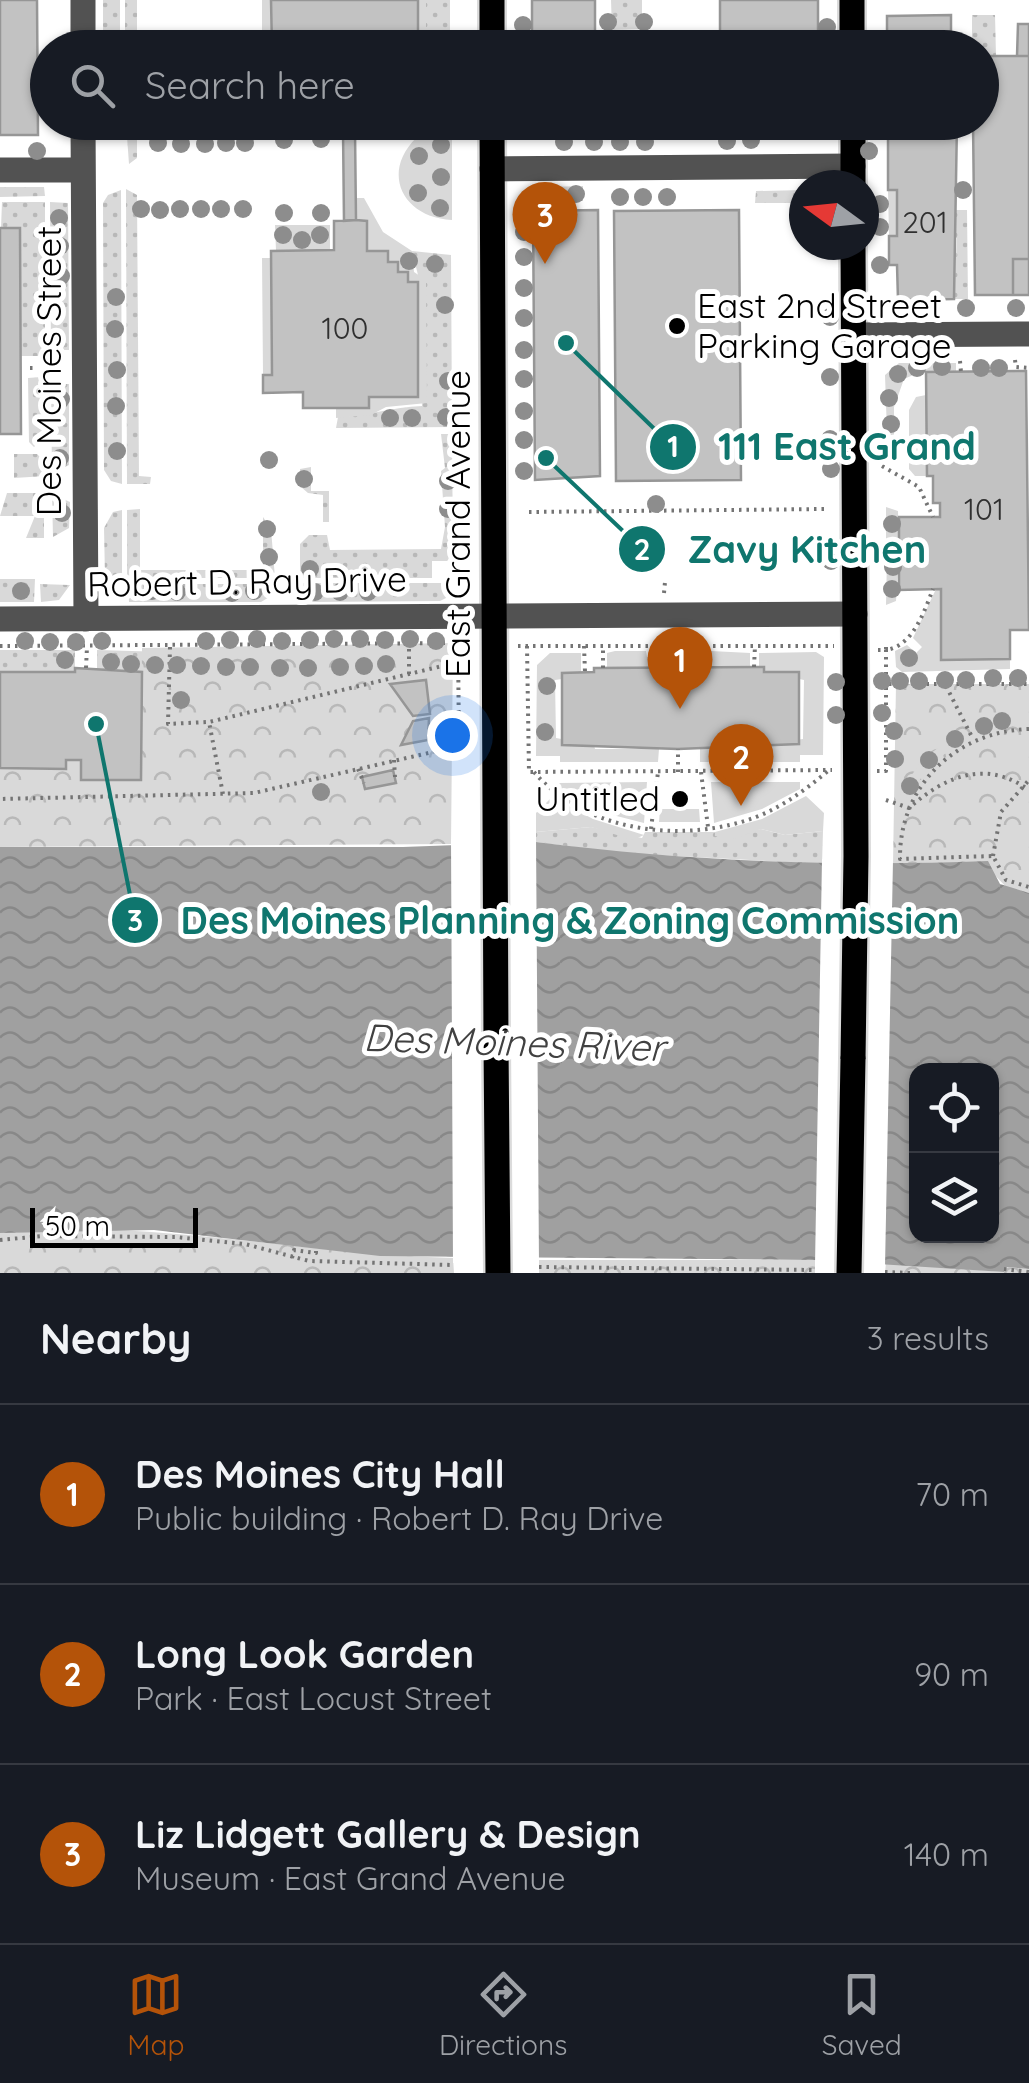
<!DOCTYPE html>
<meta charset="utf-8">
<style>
:root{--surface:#171b24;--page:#242831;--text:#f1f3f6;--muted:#9ea1a6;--line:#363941;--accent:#b45309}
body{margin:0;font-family:Quicksand,sans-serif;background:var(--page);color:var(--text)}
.controls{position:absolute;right:30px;bottom:30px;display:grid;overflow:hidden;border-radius:20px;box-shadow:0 2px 8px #0004}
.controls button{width:90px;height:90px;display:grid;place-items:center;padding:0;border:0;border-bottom:2px solid var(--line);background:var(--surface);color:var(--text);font:50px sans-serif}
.compass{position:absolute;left:789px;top:170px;width:90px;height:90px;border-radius:50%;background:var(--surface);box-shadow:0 2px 8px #0004;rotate:285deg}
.scale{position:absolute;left:30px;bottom:25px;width:168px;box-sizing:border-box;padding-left:10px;border:5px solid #000;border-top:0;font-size:28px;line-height:35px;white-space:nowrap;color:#000;-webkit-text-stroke:8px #fff;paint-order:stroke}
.you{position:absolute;left:452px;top:735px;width:35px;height:35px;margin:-25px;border:8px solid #fff;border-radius:50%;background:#1a73e8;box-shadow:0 0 0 15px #1a73e833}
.badge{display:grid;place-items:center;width:65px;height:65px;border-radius:50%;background:var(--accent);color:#fff;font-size:32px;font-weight:700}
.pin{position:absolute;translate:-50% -82px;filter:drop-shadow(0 2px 5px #0008)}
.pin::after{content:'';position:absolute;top:52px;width:35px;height:30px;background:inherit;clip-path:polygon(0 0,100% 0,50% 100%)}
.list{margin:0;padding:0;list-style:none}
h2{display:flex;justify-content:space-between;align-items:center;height:130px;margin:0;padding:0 40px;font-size:42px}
h2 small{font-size:32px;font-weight:400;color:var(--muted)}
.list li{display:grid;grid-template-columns:65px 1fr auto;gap:30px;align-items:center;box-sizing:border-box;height:180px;padding:0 40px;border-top:2px solid var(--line)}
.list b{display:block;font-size:38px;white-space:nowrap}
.list p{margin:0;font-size:32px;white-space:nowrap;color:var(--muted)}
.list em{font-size:32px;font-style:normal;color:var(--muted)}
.icon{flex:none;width:55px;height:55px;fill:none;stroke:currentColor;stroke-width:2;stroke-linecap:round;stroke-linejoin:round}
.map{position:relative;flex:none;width:1029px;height:1273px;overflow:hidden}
.search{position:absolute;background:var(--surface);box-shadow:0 2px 8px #0004;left:30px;right:30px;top:30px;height:110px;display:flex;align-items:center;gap:25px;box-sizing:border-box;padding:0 35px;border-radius:55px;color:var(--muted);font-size:38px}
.sheet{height:670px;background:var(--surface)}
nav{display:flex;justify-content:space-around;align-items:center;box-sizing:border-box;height:140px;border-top:2px solid var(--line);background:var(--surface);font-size:28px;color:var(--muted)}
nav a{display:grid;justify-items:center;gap:5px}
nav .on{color:var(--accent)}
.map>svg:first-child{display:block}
.grass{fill:url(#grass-dots)}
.forest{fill:url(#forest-crowns)}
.garden{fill:#d9d9d9}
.water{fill:url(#water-waves);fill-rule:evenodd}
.pier{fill:#fff}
.building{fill:#c2c2c2;stroke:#969696;stroke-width:2.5}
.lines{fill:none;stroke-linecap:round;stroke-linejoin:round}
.major-casing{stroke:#dbdbdb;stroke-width:30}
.path{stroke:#747474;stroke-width:4;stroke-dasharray:2.5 5;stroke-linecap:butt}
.minor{stroke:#525252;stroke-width:25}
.major{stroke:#000;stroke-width:25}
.major-bridge-casing{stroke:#dbdbdb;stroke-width:30;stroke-linecap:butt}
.major-bridge{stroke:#000;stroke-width:25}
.tree{fill:#8d8d8d}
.poi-dot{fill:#000;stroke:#fff;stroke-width:4}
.labels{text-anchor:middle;stroke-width:10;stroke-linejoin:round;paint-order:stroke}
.number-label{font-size:30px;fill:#303030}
.poi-label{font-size:35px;fill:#000;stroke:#fff;text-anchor:start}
.street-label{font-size:35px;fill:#000;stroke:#fff}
.water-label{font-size:38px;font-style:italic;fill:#414141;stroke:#fff}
.leader{fill:none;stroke:#0f766e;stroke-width:4}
.callout-dot{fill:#0f766e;stroke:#fff;stroke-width:4}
.mark-label{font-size:30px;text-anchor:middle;font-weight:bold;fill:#fff}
.callout-label{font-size:38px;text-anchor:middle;font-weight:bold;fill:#0f766e;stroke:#fff;stroke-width:10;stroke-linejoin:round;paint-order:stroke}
</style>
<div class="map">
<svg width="1029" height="1273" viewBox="0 0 1029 1273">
<defs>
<pattern id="grass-dots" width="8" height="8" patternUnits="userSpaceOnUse" patternTransform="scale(2.5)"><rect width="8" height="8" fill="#d9d9d9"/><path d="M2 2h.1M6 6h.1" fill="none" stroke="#b8b8b8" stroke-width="1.8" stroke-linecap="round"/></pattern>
<pattern id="forest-crowns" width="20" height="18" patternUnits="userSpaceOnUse" patternTransform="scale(2.5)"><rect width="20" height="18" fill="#d9d9d9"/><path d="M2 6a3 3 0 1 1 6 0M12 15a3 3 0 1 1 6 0" fill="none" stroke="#b8b8b8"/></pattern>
<pattern id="water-waves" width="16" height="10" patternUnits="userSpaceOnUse" patternTransform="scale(2.5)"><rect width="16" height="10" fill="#a0a0a0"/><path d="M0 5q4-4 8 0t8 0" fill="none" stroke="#888"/></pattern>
</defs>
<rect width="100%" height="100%" fill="#fff"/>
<path class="grass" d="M103,0H120V47H103Z
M125,0H137V47H125Z
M426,0H450V47H426Z
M611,0H642V29L612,30Z
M972,15H995L996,56H982V48L972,47Z
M126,123H137V158L129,164Z
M0,187H44L45,196L0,197Z
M126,189L137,195L139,476L151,477L150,484H127Z
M121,190L122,484L111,481L104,470L103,203L108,195Z
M804,190V203H755L756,191Z
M2,202H45V350L40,356H21L20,228H1Z
M50,202L68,203L69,350H51Z
M953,210H967L968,299H954L957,238L953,237Z
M412,251L451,255L452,427L336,428L338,417C368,416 392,407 422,406L418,275Z
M41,377V384H46V435L34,447L29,442L28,378Z
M51,384H69V465L52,473Z
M441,434H452L453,561H432V578H300V544L309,535H327L330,550L441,549L445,527L441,471L445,468Z
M14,454H37L46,463V476L14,478Z
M311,467V491H329V522H323V495L308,493L301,487L300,469Z
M7,493H44V538H26L35,516H0Z
M52,494L70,502L69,528L53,537Z
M140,509V570H263V517L271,529L275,578H127V510Z
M122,510V579L105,577L104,528L113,512Z
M0,579H35L34,602H0Z
M300,583H452V595L440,601L313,602L305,596Z
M40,584L69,585H70L59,600L41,602Z
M128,584H275L271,596L261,602H129Z
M0,650H75V672H0Z
M97,650L167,652L166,718L97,672Z
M591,827L642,838L645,832H715V836L761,829L785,835L823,831L822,864L619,853L536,842V832Z"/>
<path class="forest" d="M453,643L451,844L0,847V768L65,769L66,760H81V780H141L142,648Z
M896,684H1029V893L1008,889L990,870L893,865Z
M83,1229C208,1231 329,1255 453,1258L454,1273H0V1233Z
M539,1260H815V1273H539Z
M886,1262L1003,1272L1004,1267L1029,1269V1273H885Z"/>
<path class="garden" d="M262,0H271L272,47H262Z
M418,0H426V47H418Z
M452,129V220C404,218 380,174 416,138Z
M583,186V201H546V187Z
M888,190H897V236H889Z
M356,198H364L383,232L412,251L414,272L426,280L427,403L386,407L371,415L336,418V408H368L369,397L418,396V283L408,282V272H398L388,262L387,251H367L356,220Z
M275,225H330V250L276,251Z
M262,258H272V375H263Z
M899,363H956V372L918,373L904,379L894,407V459L888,462L885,375Z
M926,395L927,476H915L909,469V410L916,397Z
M886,507L898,511L899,550H886Z
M887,556H899L896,601L886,605Z
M936,589H941L942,659H1010V669L902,672L896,667L895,651L907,645L916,653L922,647L913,638Z
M615,651H646L647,657H656L657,668H607V653Z
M711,651L750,653V667H700V656H711Z
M816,652L824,657L823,755H800V762H700V749L762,748L763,744L803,739L804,680L799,679L798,672H764L759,667V653Z
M550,653H581V673H562V679L555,680L556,738L594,745L595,749H659L658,762H560V756H536L537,665Z
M1007,714H1029V723L976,733L973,725Z
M963,729L967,737L929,766L908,798L899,794L922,760Z
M647,782L644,823L601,812L559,789V783Z
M711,782H800V789L762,809L714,823Z
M806,796L824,813L823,831L785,835L761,829L733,839L715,836V832L762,819Z
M552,797L593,819L644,835L633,840L591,827L536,832V813Z
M660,809H699L700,822H659Z"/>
<path class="water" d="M536,842C686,861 837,867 988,861L1000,884L1029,893V1269L1005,1267L1004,1272L815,1260L380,1256L154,1230L0,1233V847H403ZM916,1070H992V1236H916Z"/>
<path class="pier" d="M536,837L539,1265L453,1263L451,839Z
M822,859L893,860L885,1267L815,1265Z"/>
<path class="building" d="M0,0H37L38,135H0Z
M271,0H418V48H272Z
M532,0H595V48H532Z
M720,0H818V48H720Z
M951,15V48H887V16Z
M1018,24H1029V56H1017Z
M982,56H1029V259H1013V295H975L973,122H982Z
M334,122H366V130H334Z
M720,122H818V127H720Z
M888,122H957L954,299L898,300L897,265H889V236H897V190H888Z
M343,130H355L356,220L344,221Z
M598,210L600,476L535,480L533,211Z
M739,210L741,480L616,481L614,211Z
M356,220L367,221V251H388V262H398V272H408V282H418V397H369V408H303V392L263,393V375H272L271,251L334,250V221Z
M0,228H20L21,434H0Z
M1013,259H1029V295H1013Z
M1026,371L1029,630H1010V659L941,660V589L899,590V517H940V503H933V476H927L926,372Z
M759,667H764V672H799V744L678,749L562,745V673L594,672V668Z
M75,668L142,672L141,780H81V760H66V769L0,768V672H75Z
M426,680L430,714L413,716L390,684Z
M429,718L428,740L401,745L413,721Z
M393,770L396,783L365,789L362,777Z"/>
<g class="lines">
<defs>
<path id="major" d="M492,0V48
M852,0V48
M492,122L496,1045
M853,122V185
M853,1059L856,856L853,245"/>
</defs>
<use href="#major" class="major-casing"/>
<path class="path" d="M1015,360L1016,367L1029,368
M960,361L961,372
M30,368H35
M882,466L919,487L933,517
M529,512L826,509
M883,553H899
M664,593L665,582
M0,646L458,643L459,746L254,793L0,799
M518,646H834
M527,646L529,772L832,770
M584,646L585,672
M170,647L168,724L207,722
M886,647V650C913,646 924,612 933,589
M878,650H886V684H1029
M754,667L755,646
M86,668L87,647
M603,668V646
M664,668V646
M693,668V646
M409,674V644
M946,686L973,739
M1029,729C957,731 899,785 900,859L993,856L1006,880L1029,887
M394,760L395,777
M358,769L364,783
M877,771H886V685
M534,772C586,833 685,844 756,817C784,806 805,790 828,771
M678,772V749
M701,772L708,827
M223,794L209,722L459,662
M886,800L909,808C945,776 986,759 1029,790
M651,829L658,772
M993,856L1001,812L1029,780
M0,1240L43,1236L176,1237L245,1244L309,1261L453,1265
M292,1258L294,1250L316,1253V1249
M539,1267L815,1270
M1004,1269L1029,1272
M885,1272L910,1273"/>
<path class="minor" d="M83,0V48
M83,122L86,619
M492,169L853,166
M0,170H83
M854,335L1029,334
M0,619L855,614"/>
<use href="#major" class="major"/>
<defs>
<path id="major-bridge" d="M496,1045L498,1273
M849,1273L853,1059"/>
</defs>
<use href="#major-bridge" class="major-bridge-casing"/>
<use href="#major-bridge" class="major-bridge"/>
</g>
<g class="tree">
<circle cx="608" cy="22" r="9"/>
<circle cx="644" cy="22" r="9"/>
<circle cx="523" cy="25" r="9"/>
<circle cx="827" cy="27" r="9"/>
<circle cx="321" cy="139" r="9"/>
<circle cx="284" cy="140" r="9"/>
<circle cx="751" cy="140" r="9"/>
<circle cx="727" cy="141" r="9"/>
<circle cx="564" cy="142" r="9"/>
<circle cx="594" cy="142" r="9"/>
<circle cx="620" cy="142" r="9"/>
<circle cx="645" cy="142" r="9"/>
<circle cx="158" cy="143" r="9"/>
<circle cx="226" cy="143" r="9"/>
<circle cx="245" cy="143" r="9"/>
<circle cx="181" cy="144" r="9"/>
<circle cx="205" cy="144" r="9"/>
<circle cx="441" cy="145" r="9"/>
<circle cx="37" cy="151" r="9"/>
<circle cx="869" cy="151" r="9"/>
<circle cx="419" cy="156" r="9"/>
<circle cx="441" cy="177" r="9"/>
<circle cx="963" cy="190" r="9"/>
<circle cx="418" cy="193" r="9"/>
<circle cx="554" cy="194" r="9"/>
<circle cx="576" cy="194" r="9"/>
<circle cx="620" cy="197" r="9"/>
<circle cx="643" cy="197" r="9"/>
<circle cx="667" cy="197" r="9"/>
<circle cx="880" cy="204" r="9"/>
<circle cx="440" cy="208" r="9"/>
<circle cx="141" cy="209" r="9"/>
<circle cx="180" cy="209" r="9"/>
<circle cx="201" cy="209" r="9"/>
<circle cx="221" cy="209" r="9"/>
<circle cx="243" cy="209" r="9"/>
<circle cx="160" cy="210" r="9"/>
<circle cx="284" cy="213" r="9"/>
<circle cx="321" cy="213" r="9"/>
<circle cx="59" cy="218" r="9"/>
<circle cx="880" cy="227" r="9"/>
<circle cx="524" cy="232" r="9"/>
<circle cx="283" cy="235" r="9"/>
<circle cx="320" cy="235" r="9"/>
<circle cx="302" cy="240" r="9"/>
<circle cx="60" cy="246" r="9"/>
<circle cx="524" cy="257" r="9"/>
<circle cx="409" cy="261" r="9"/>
<circle cx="435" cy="264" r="9"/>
<circle cx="880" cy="265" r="9"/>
<circle cx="61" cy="276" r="9"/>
<circle cx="524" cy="288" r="9"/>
<circle cx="116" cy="297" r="9"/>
<circle cx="445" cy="305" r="9"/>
<circle cx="922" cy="308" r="9"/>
<circle cx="966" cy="308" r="9"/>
<circle cx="1016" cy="308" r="9"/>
<circle cx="830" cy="317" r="9"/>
<circle cx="524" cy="318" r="9"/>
<circle cx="115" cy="329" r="9"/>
<circle cx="524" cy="350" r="9"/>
<circle cx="942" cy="367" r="9"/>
<circle cx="917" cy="368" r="9"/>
<circle cx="981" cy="368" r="9"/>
<circle cx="999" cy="368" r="9"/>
<circle cx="117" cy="370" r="9"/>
<circle cx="898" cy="374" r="9"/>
<circle cx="830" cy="377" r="9"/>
<circle cx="524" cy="379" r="9"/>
<circle cx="448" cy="381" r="9"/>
<circle cx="889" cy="398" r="9"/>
<circle cx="61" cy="399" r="9"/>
<circle cx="116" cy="406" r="9"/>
<circle cx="524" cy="411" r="9"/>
<circle cx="446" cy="417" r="9"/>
<circle cx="390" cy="418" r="9"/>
<circle cx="412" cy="418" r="9"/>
<circle cx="891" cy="424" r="9"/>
<circle cx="830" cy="439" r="9"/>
<circle cx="524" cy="440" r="9"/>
<circle cx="890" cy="450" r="9"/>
<circle cx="117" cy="451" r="9"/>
<circle cx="60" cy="458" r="9"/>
<circle cx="269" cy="460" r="9"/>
<circle cx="831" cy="469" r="9"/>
<circle cx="524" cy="471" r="9"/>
<circle cx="304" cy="479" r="9"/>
<circle cx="448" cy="481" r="9"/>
<circle cx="656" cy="504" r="9"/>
<circle cx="448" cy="509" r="9"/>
<circle cx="62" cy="513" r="9"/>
<circle cx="892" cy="524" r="9"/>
<circle cx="267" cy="529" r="9"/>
<circle cx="892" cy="546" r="9"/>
<circle cx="269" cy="557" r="9"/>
<circle cx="831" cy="561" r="9"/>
<circle cx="893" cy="567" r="9"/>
<circle cx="310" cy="569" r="9"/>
<circle cx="892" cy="589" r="9"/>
<circle cx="21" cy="591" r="9"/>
<circle cx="152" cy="591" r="9"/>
<circle cx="254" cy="591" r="9"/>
<circle cx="177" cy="592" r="9"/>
<circle cx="315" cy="592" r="9"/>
<circle cx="340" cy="592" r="9"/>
<circle cx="368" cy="592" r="9"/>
<circle cx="232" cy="593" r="9"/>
<circle cx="257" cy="639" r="9"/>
<circle cx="334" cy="639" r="9"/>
<circle cx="360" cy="639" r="9"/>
<circle cx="410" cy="639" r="9"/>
<circle cx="230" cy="640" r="9"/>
<circle cx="310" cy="640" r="9"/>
<circle cx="385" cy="640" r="9"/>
<circle cx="25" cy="641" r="9"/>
<circle cx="102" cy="641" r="9"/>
<circle cx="206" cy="641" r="9"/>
<circle cx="282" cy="641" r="9"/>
<circle cx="436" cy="641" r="9"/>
<circle cx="50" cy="642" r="9"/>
<circle cx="76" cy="642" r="9"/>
<circle cx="909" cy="658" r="9"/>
<circle cx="65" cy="660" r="9"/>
<circle cx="111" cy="662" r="9"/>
<circle cx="131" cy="664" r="9"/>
<circle cx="386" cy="664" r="9"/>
<circle cx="155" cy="665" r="9"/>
<circle cx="177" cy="665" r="9"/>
<circle cx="201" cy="666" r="9"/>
<circle cx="364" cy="666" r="9"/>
<circle cx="226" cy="667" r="9"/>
<circle cx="250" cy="667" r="9"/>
<circle cx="340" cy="667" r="9"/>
<circle cx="280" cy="668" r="9"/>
<circle cx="308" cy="668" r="9"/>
<circle cx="993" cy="678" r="9"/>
<circle cx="1018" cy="678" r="9"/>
<circle cx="945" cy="680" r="9"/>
<circle cx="966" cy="680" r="9"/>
<circle cx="882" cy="681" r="9"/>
<circle cx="900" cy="681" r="9"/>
<circle cx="919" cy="681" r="9"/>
<circle cx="836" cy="682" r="9"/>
<circle cx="547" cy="686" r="9"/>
<circle cx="181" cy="700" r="9"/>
<circle cx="882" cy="713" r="9"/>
<circle cx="836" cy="715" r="9"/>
<circle cx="1002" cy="721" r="9"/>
<circle cx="984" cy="726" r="9"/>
<circle cx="894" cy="731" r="9"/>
<circle cx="545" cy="732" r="9"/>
<circle cx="955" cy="739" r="9"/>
<circle cx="895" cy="759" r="9"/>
<circle cx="929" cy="760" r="9"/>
<circle cx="910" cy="786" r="9"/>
<circle cx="321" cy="792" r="9"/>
</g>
<g class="poi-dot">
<circle cx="677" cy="326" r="10"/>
<circle cx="680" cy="799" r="10"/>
</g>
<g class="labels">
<g class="number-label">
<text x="925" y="233">201</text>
<text x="345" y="339">100</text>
<text x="984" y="520">101</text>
</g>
<g class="poi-label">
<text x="697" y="318">East 2nd Street<tspan x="697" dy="40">Parking Garage</tspan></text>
<text x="660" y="811" text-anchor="end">Untitled</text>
</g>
<g class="street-label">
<text transform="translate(49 371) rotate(-90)" y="12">Des Moines Street</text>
<text transform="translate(458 524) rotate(-90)" y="12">East Grand Avenue</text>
<text transform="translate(247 582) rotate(-1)" y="12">Robert D. Ray Drive</text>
</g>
<g class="water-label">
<text transform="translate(514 1043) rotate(2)" y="13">Des Moines River</text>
</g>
</g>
<path class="leader" d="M566 343L673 447M546 458L642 549M96 724L135 920"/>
<g class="callout-dot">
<circle cx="566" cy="343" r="10"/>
<circle cx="546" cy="458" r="10"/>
<circle cx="96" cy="724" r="10"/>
<circle cx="673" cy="447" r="25"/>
<circle cx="642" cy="549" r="25"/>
<circle cx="135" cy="920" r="25"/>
</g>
<g class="mark-label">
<text x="673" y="457">1</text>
<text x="642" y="560">2</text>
<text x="135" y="931">3</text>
</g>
<g class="callout-label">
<text x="847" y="460">111 East Grand</text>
<text x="807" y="563">Zavy Kitchen</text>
<text x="570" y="934">Des Moines Planning &amp; Zoning Commission</text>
</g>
</svg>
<div class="controls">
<button><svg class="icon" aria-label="locate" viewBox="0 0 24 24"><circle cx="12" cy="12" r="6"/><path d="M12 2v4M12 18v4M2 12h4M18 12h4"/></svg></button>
<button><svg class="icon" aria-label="layers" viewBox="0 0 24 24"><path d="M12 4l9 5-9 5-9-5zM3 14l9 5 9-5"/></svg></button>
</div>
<svg class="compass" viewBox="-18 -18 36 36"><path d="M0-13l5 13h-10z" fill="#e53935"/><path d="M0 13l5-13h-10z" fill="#9ea1a6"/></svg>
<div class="scale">50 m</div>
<div class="you"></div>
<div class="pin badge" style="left:680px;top:709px">1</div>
<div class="pin badge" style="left:741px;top:806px">2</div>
<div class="pin badge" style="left:545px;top:264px">3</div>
<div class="search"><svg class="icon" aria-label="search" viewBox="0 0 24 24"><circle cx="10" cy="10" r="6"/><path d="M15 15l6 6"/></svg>Search here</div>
</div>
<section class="sheet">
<h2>Nearby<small>3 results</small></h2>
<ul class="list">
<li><span class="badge">1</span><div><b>Des Moines City Hall</b><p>Public building · Robert D. Ray Drive</p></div><em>70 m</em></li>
<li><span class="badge">2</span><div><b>Long Look Garden</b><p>Park · East Locust Street</p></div><em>90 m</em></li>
<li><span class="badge">3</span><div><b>Liz Lidgett Gallery &amp; Design</b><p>Museum · East Grand Avenue</p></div><em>140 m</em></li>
</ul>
</section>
<nav>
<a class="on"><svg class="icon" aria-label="map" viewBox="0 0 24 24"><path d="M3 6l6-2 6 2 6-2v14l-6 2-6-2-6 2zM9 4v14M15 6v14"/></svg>Map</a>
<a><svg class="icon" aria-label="directions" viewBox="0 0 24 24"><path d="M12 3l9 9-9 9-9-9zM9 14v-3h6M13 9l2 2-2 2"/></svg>Directions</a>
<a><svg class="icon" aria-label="saved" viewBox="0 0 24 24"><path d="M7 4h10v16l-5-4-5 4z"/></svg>Saved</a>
</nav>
